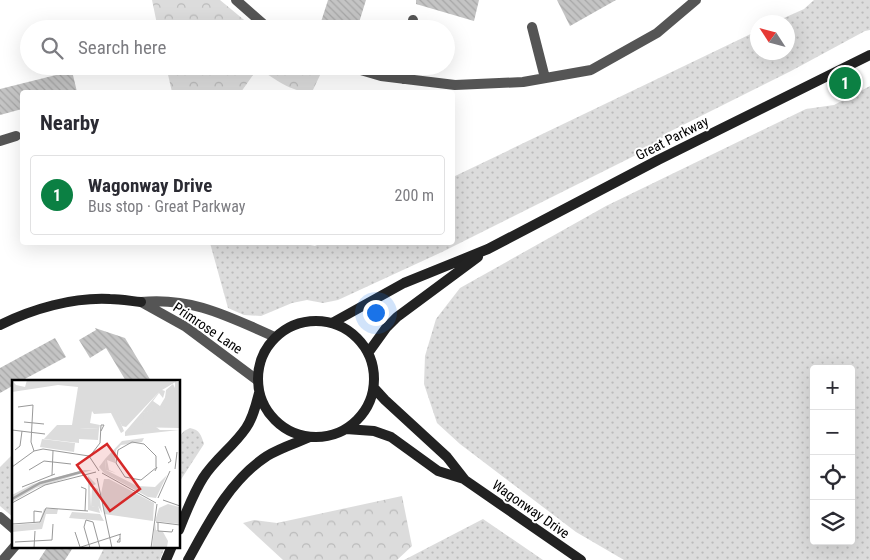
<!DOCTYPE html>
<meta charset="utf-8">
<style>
:root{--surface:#fff;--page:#f2f2f3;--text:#2b2b33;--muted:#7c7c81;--line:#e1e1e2;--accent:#0b8043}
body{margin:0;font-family:"Roboto Condensed",sans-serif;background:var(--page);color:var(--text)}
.controls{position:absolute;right:15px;bottom:15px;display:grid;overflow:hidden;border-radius:5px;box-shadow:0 5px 20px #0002}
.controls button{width:45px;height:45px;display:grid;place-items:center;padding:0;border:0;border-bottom:1px solid var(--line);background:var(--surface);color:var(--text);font:25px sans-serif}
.compass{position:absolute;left:750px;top:15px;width:45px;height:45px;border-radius:50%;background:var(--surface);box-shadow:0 5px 20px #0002;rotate:306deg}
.you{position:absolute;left:375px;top:312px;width:18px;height:18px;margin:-12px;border:4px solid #fff;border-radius:50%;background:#1a73e8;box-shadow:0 0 0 8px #1a73e833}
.badge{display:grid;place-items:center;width:32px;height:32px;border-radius:50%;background:var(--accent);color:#fff;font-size:16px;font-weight:700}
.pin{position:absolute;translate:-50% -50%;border:2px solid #fff;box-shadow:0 1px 5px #0006}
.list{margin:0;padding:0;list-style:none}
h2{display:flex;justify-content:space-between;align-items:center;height:65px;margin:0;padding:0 20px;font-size:21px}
h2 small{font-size:16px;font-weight:400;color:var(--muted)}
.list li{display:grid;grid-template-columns:32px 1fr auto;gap:15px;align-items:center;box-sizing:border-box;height:80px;margin:0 10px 10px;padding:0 10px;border:1px solid var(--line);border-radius:5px}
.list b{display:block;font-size:19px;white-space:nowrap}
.list p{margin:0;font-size:16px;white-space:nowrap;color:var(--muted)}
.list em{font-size:16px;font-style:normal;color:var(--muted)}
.icon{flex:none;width:28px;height:28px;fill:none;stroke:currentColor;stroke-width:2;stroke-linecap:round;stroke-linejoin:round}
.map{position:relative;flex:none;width:870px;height:560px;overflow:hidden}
.search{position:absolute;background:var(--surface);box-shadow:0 5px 20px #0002;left:20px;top:20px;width:435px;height:55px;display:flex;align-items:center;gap:12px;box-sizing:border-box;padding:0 18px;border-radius:28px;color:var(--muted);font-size:19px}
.panel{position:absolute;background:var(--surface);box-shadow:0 5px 20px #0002;left:20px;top:90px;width:435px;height:155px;border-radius:5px}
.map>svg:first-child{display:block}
.grass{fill:url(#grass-dots);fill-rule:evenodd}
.forest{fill:url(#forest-crowns)}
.building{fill:url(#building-back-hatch)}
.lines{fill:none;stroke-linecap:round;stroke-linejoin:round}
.lane{stroke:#555;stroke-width:10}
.street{stroke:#555;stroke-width:10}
.secondary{stroke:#222;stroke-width:10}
.labels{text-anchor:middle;stroke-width:4;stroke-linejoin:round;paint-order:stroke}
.street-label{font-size:14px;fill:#000;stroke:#fff}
.inset-river{fill:none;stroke:#a3a3a3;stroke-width:2.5}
.inset-road{fill:none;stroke:#999;stroke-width:1}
.view{fill:#d62828;fill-opacity:0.15;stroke:#d62828;stroke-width:2.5}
.inset-edge{fill:none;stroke:#000;stroke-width:2.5}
</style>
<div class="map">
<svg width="870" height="560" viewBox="0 0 870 560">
<defs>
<pattern id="grass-dots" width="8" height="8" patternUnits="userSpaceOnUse" patternTransform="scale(1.25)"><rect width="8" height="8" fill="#dcdcdc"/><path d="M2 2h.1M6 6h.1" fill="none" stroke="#bbb" stroke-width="1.8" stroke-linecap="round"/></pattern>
<pattern id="forest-crowns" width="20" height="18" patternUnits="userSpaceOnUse" patternTransform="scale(1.25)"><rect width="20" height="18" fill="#dcdcdc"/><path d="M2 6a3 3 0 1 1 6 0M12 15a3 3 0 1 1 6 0" fill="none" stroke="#bbb"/></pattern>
<pattern id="building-back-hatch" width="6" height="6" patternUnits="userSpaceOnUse" patternTransform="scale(1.25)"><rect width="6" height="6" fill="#c4c4c4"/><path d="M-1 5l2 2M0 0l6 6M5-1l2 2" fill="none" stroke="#a7a7a7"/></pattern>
</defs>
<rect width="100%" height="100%" fill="#fff"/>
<path class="grass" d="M814,0H870V30L865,31L791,71L667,133L656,145L442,252L338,300L323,303L307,300L292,303L261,316L244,315L228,308L210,243L296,242L315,246L323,242H452L453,177L757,31L758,52H788V22H775L804,9Z
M870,86V560H624L576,532L460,444L437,423L424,384L425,356L436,319L460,288L606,206L806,109L834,105ZM814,369H851V541H814Z
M190,428C200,430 201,435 204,444L180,481L179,437L184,431Z
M14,453V518L0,506V467Z
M483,519L543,560H404Z
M105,546H165L160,560H98Z"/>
<path class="forest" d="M152,0H220L255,29H158Z
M166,66H310L321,73L312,92C292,93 275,79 258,68L241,92H172Z
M402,496L412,546L397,560H283L243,523L254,520L277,523Z"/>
<path class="building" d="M328,0H366L357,29H331L320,25Z
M416,0H479L474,21L416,4Z
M557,0H616L570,26Z
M72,71L77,92H22V109L0,115V89Z
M95,328L125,338L151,381H126L106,348L90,358L79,340L96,330Z
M55,338L66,357L21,381H14V385L0,393V368Z
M48,546H74L65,560H39Z"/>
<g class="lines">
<path class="lane" d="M236,0L269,29
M532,27L545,78
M412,29L413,20
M347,66L381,76L455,85L523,82L591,70L657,33L696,0
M403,79L405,66
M0,141L16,136"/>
<path class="street" d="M141,302C193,297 229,317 275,337
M141,302L186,327L257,380
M0,517L14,529
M3,560L15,546"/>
<path class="secondary" d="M258 379a58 58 0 1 1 116 0a58 58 0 1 1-116 0Z
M332,323L404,283L488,249L658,160L870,55
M0,325C32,309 73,297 110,299C120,299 131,301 141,302
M368,353L386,328L397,317L478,257
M374,388L385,400L447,457L465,480L581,560
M346,429L374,431L391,437L438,471L464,479
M179,530C186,512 193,494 203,478C215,459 233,447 246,428C253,418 256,405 259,393
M166,560L172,546
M188,560C209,522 230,480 267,456C280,448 296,443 310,437"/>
</g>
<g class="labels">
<g class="street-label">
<text transform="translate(672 138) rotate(-27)" y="5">Great Parkway</text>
<text transform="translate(208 328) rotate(34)" y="5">Primrose Lane</text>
<text transform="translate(531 509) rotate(35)" y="5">Wagonway Drive</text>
</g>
</g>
<g transform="translate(12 380)">
<rect width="168" height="168" fill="#fff"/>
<path d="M0,0L4,5L13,7L15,0H91L112,51L109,53L99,33L82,34L80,31L78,43L88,45L87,49L67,48V63L32,59L45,45H60L66,7L46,5L0,12ZM163,2H167V48L119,47L130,33L159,24L153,18L154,10L161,4L163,8ZM93,79L94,90L125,106L143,107L155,95L144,118L136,117L92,93L87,87ZM72,90H80L24,108L0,122V115L21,104ZM92,99H97L142,123L141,141L92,134L89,114ZM80,106L86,109L90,133L86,126L79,127ZM156,124L167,127V144L143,141L147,128ZM32,129H46L45,134H34L30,149L0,152V145L27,143ZM60,132L88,134L92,141L57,138ZM143,142L144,150L151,152L156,161L155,167L140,168Z" fill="#dcdcdc"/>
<path d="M91,0H167L150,10L153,11L151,18L147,13L141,21L148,26L155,14L163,18L164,24L131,33L132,39L120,47L136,41L148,50H167L113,56V52L148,11L114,47L110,46L91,8ZM132,58L130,62L109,65L104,70L103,83L95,80L97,90L104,93L94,90L93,79L110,61ZM30,59L63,63L62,72L28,67ZM76,96L84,104L78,107L79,127L86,125L88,133L76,130Z" fill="#dcdcdc"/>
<path d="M67,48L87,49L86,60L67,59Z" fill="#dcdcdc"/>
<path class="inset-river" d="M0,119L28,103L69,92"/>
<path class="inset-road" d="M21,25L19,62L22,71M6,27L21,25M12,42L32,44M0,50L33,54M153,66L159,81L156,83M3,70L8,66L10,51M78,76L88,63L89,45H92L89,51M0,87L22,71L31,69L77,76L87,91M163,89L165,72M17,90L32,81L59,84M143,91L145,87L129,100L113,97L104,83L106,70L120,62L132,64L144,76V87M90,93L144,123M40,95L41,71M85,98L100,168M10,107L43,94M69,107L74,109L73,131M146,118L158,91M151,120L168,126M0,123L33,105L84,92M144,142L168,145M146,142V151L160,152L161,149M22,143V131L30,132M0,144L28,142L34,128L76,131M63,152L68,167M108,154V162H105L108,158M3,162L40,160L41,144M22,168L23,151M66,168L109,154M78,168L72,147L74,140L81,142L88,168M139,168L145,124"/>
<path class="view" d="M95,64L128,109L98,131L65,85Z"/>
<rect width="168" height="168" class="inset-edge"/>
</g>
</svg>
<div class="controls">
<button>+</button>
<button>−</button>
<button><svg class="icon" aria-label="locate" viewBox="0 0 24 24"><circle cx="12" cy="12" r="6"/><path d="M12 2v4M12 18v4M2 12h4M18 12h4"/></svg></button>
<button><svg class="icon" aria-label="layers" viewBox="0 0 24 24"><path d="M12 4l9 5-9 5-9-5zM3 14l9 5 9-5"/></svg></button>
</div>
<svg class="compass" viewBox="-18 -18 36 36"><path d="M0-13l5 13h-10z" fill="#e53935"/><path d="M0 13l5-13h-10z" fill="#7c7c81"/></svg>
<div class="you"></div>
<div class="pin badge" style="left:845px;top:83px">1</div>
<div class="search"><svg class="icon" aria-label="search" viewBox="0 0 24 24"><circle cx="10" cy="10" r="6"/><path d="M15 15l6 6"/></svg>Search here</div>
<section class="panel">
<h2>Nearby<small></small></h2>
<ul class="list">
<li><span class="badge">1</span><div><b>Wagonway Drive</b><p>Bus stop · Great Parkway</p></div><em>200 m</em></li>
</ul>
</section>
</div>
